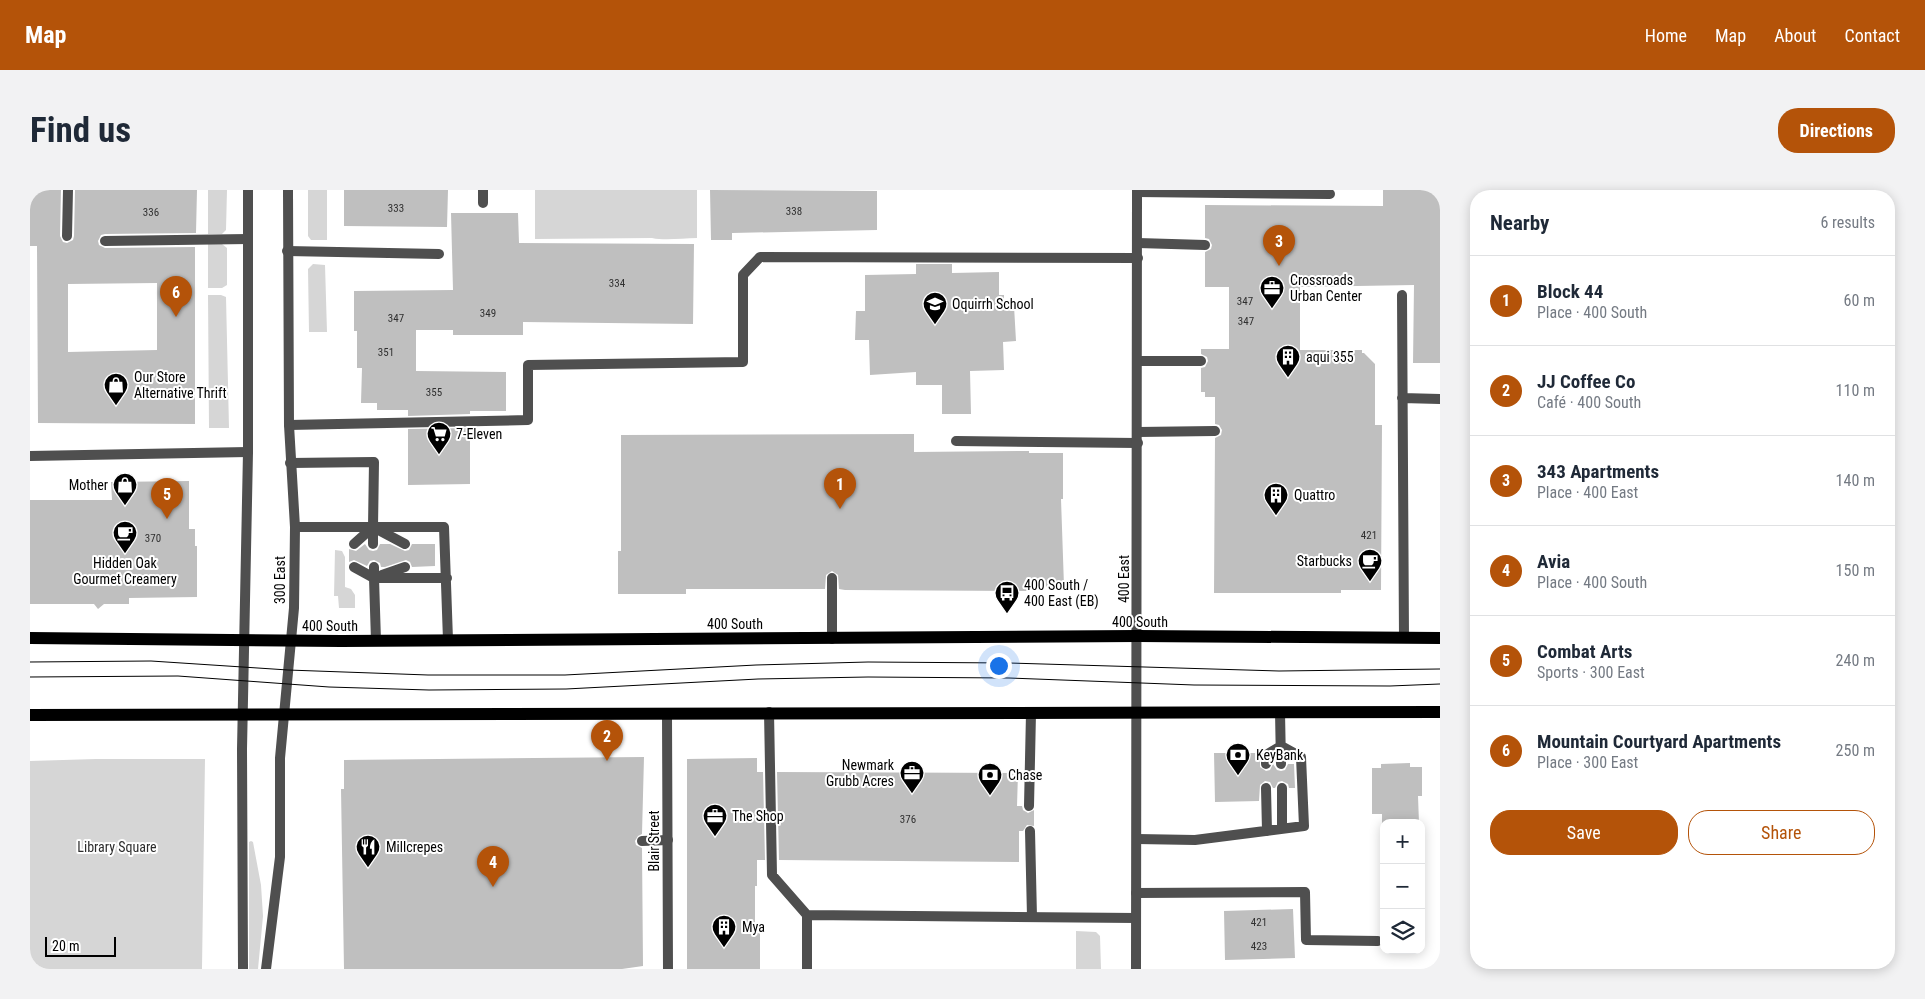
<!DOCTYPE html>
<meta charset="utf-8">
<style>
:root{--surface:#fff;--page:#f2f2f3;--text:#1f2937;--muted:#747a83;--line:#e0e1e3;--accent:#b45309}
body{margin:0;font-family:"Roboto Condensed",sans-serif;background:var(--page);color:var(--text)}
.controls{position:absolute;right:15px;bottom:15px;display:grid;overflow:hidden;border-radius:10px;box-shadow:0 2px 12px #0003}
.controls button{width:45px;height:45px;display:grid;place-items:center;padding:0;border:0;border-bottom:1px solid var(--line);background:var(--surface);color:var(--text);font:25px sans-serif}
.scale{position:absolute;left:15px;bottom:12px;width:71px;box-sizing:border-box;padding-left:5px;border:2px solid #000;border-top:0;font-size:14px;line-height:18px;white-space:nowrap;color:#000;-webkit-text-stroke:4px #fff;paint-order:stroke}
.you{position:absolute;left:968px;top:475px;width:18px;height:18px;margin:-12px;border:4px solid #fff;border-radius:50%;background:#1a73e8;box-shadow:0 0 0 8px #1a73e833}
.badge{display:grid;place-items:center;width:32px;height:32px;border-radius:50%;background:var(--accent);color:#fff;font-size:16px;font-weight:700}
.pin{position:absolute;translate:-50% -41px;filter:drop-shadow(0 1px 2px #0008)}
.pin::after{content:'';position:absolute;top:26px;width:18px;height:15px;background:inherit;clip-path:polygon(0 0,100% 0,50% 100%)}
.list{margin:0;padding:0;list-style:none}
h2{display:flex;justify-content:space-between;align-items:center;height:65px;margin:0;padding:0 20px;font-size:21px}
h2 small{font-size:16px;font-weight:400;color:var(--muted)}
.list li{display:grid;grid-template-columns:32px 1fr auto;gap:15px;align-items:center;box-sizing:border-box;height:90px;padding:0 20px;border-top:1px solid var(--line)}
.list b{display:block;font-size:19px;white-space:nowrap}
.list p{margin:0;font-size:16px;white-space:nowrap;color:var(--muted)}
.list em{font-size:16px;font-style:normal;color:var(--muted)}
.actions{display:flex;gap:10px;padding:15px 20px}
.actions a{flex:1;padding:11px 0;border:1px solid var(--accent);border-radius:20px;text-align:center;font-size:18px;color:var(--accent)}
.actions .main{background:var(--accent);color:#fff}
.icon{flex:none;width:28px;height:28px;fill:none;stroke:currentColor;stroke-width:2;stroke-linecap:round;stroke-linejoin:round}
.map{position:relative;flex:none;width:1410px;height:779px;overflow:hidden;border-radius:20px}
header{display:flex;align-items:center;gap:30px;box-sizing:border-box;height:70px;padding:0 25px;background:var(--accent);color:#fff}
header strong{font-size:24px}
nav{display:flex;gap:28px;margin-inline-start:auto;font-size:18px}
.intro{display:flex;align-items:center;justify-content:space-between;box-sizing:border-box;height:120px;padding:0 30px}
h1{margin:0;font-size:35px}
.button{padding:12px 22px;border-radius:20px;background:var(--accent);color:#fff;font-size:18px;font-weight:700}
main{display:flex;gap:30px;padding:0 30px}
aside{flex:1;background:var(--surface);border-radius:20px;box-shadow:0 2px 12px #0003}
.map>svg:first-child{display:block}
.green{fill:#d6d6d6}
.building{fill:#bfbfbf;fill-rule:evenodd}
.lines{fill:none;stroke-linecap:round;stroke-linejoin:round}
.service{stroke:#4f4f4f;stroke-width:10}
.minor{stroke:#4f4f4f;stroke-width:10}
.primary{stroke:#000;stroke-width:12}
.tram{stroke:#000;stroke-width:1}
.labels{text-anchor:middle;stroke-width:4;stroke-linejoin:round;paint-order:stroke}
.number-label{font-size:11px;fill:#303030}
.poi-label{font-size:14px;fill:#000;stroke:#fff;text-anchor:start}
.street-label{font-size:14px;fill:#000;stroke:#fff}
.park-label{font-size:14px;fill:#2d2d2d;stroke:#fff}
</style>
<header>
<strong>Map</strong>
<nav><a>Home</a><a>Map</a><a>About</a><a>Contact</a></nav>
</header>
<div class="intro"><h1>Find us</h1><a class="button">Directions</a></div>
<main>
<div class="map">
<svg width="1410" height="779" viewBox="0 0 1410 779">
<rect width="100%" height="100%" fill="#fff"/>
<path class="green" d="M178,0H197L196,40L192,44H178Z
M278,0H297V50H281L278,46Z
M505,0H667V48C652,48 636,51 622,48L505,49Z
M178,54H192L197,58V95L192,98H178Z
M283,74L295,75L297,142H279L278,79Z
M178,105H191L196,107L199,238H179Z
M305,360L312,361L315,367V397L321,399L325,405V418H309L308,406H304Z
M66,569H175L172,779H0V571Z
M221,651L223,652L231,695L233,726L228,779H219V652Z
M1046,741L1066,742L1070,746L1071,779H1046Z"/>
<path class="building" d="M0,0H31L30,46L33,52L37,53L43,50L44,46L45,0H167L166,43L75,44L71,45L68,51L69,55L75,58L165,57V234L8,233L7,56H0ZM127,93V160L38,162V94Z
M314,0H418L417,37L314,36Z
M680,0L847,1V40L702,43V50H681Z
M1353,0H1410V173H1383L1384,95L1270,97V160H1332V163H1334L1345,174V235H1352L1351,400H1311V403H1184L1185,248L1191,245L1192,240L1189,235L1185,234V207H1175V202H1171V178L1175,177L1178,171L1177,167L1171,164V159H1199V97H1175V62L1181,59L1182,55L1179,49L1175,48V15L1353,16Z
M421,23H488L489,53L664,54L663,134L493,132V145H423V140H386V181L476,182V221H440V224L378,226V220H347V213H331L332,178H327V141H324V101L423,100Z
M886,74H922V83L969,82V105H974V116H984L986,151L973,152L974,180L940,181L941,224H912V195H886V182L840,185L839,150H825L826,121H835V85L886,84Z
M440,238V294L378,295V239Z
M884,244V262L999,261V263H1033V309H1031L1034,396L999,397V401L815,400L809,399L808,385L802,381L796,385L795,399H656V404H588V361H591V245Z
M159,291V339H165V356H167V407L99,408V414H74L68,419L64,414H0V310H82L81,292Z
M335,354L339,360L343,361L347,360L350,354H360L375,361L379,360L382,354H405V376L382,377L380,372L376,370L355,377H351L350,373L344,370L340,371L337,376L324,370L319,372V359L326,361Z
M1184,563H1230V577L1236,581L1240,580L1243,574L1247,580L1251,581L1255,580L1258,574H1264L1265,598H1259L1258,594L1252,591L1248,592L1245,598H1243L1240,592L1235,591L1230,595L1229,611L1185,612Z
M614,567L612,644L608,646L605,651L606,655L612,658L613,776L592,779H314L311,599H314V570Z
M727,568V582H733L735,670H727V696H725V736L730,737V779H657V569Z
M1380,573V577H1392V606H1388L1389,633H1352V624H1342V578H1351V574Z
M747,582L988,583L987,616H992L993,620L998,623L1004,620V636L997,635L993,641H989V672L749,670Z
M1263,719L1265,768L1195,770L1194,721Z"/>
<g class="lines">
<path class="service" d="M453,0V13
M1107,2L1300,4
M37,46L38,0
M75,51L218,49
M1108,53L1175,55
M257,61L409,64
M1372,105L1374,448
M1108,171H1171
M1372,208L1410,209
M259,235L498,230V175L713,172V85L730,67L1108,68
M1108,242L1185,241
M926,251L1108,253
M0,266L218,262
M260,273L344,272L343,337L375,354
M265,337H414L418,450
M324,354L343,337V354
M324,377L344,388V377
M352,385L375,377
M802,388V449
M346,451L344,388H417
M739,522L742,685L777,725V779
M1250,522L1251,574
M1236,574V565L1251,556
M1236,598L1237,641
M999,616L1001,523
M1252,638V598
M1000,641L1002,727
M1107,649L1165,650L1274,636L1271,567L1251,556
M612,651L638,650
M1106,703L1275,702L1276,750L1348,751
M777,725L1106,728"/>
<path class="minor" d="M637,524L638,779
M213,779L212,559L218,262V0
M236,779L250,667V568L264,418L265,337L259,235L258,0
M1106,779L1107,0"/>
<path class="primary" d="M0,448L311,451L1108,446L1410,448
M0,525L1410,522"/>
<path class="tram" d="M0,472L121,471L258,480L398,485H535L726,475L838,472L979,473L1249,481L1410,479
M0,487L148,486L299,497L399,500L536,499L728,489L838,487L979,488L1164,495L1360,496L1410,494"/>
</g>
<defs>
<symbol id="office-pin" viewBox="-11 -11 22 30"><path d="M0 17L-7.5 6A9.5 9.5 0 1 1 7.5 6Z" fill="#000" stroke="#fff"/><path d="M-6-3h4V-5.5h4V-3h4V5H-6ZM-1-4.5V-3h2v-1.5ZM-6 0V1H6V0Z" fill="#fff"/></symbol>
<symbol id="school-pin" viewBox="-11 -11 22 30"><path d="M0 17L-7.5 6A9.5 9.5 0 1 1 7.5 6Z" fill="#000" stroke="#fff"/><path d="M0-5L7-2L0 1L-7-2ZM-4 1L0 2.5L4 1V4Q0 6-4 4Z" fill="#fff"/></symbol>
<symbol id="building-pin" viewBox="-11 -11 22 30"><path d="M0 17L-7.5 6A9.5 9.5 0 1 1 7.5 6Z" fill="#000" stroke="#fff"/><path d="M-4-6H4V6H1V3H-1V6H-4ZM-2.5-4.3h1.7v1.8h-1.7ZM.8-4.3h1.7v1.8H.8ZM-2.5-1h1.7V.8h-1.7ZM.8-1h1.7V.8H.8Z" fill="#fff"/></symbol>
<symbol id="shop-pin" viewBox="-11 -11 22 30"><path d="M0 17L-7.5 6A9.5 9.5 0 1 1 7.5 6Z" fill="#000" stroke="#fff"/><path d="M-5-2.5h2.3a2.7 3.5 0 0 1 5.4 0H5L5.5 6h-11ZM-1.5-2.5h3a1.5 2.3 0 0 0-3 0Z" fill="#fff"/></symbol>
<symbol id="supermarket-pin" viewBox="-11 -11 22 30"><path d="M0 17L-7.5 6A9.5 9.5 0 1 1 7.5 6Z" fill="#000" stroke="#fff"/><path d="M-6-5.5h2.5l.6 2H6L4.5 2H-2.5L-4.4-4H-6ZM-1.5 3.2a1.3 1.3 0 1 0 .1 0ZM3 3.2a1.3 1.3 0 1 0 .1 0Z" fill="#fff"/></symbol>
<symbol id="cafe-pin" viewBox="-11 -11 22 30"><path d="M0 17L-7.5 6A9.5 9.5 0 1 1 7.5 6Z" fill="#000" stroke="#fff"/><path d="M-5.5-4.5H6V0H3Q3 3.5 0 3.5H-2.5Q-5.5 3.5-5.5 0ZM3-3.2v2h1.7v-2ZM-6 4.5H4V6H-6Z" fill="#fff"/></symbol>
<symbol id="bus-pin" viewBox="-11 -11 22 30"><path d="M0 17L-7.5 6A9.5 9.5 0 1 1 7.5 6Z" fill="#000" stroke="#fff"/><path d="M-5-6H5V4H4V6H2V4H-2V6H-4V4H-5ZM-3.5-4V0h7V-4ZM-3.5 1.2v1.5H-2V1.2ZM2 1.2v1.5H3.5V1.2Z" fill="#fff"/></symbol>
<symbol id="bank-pin" viewBox="-11 -11 22 30"><path d="M0 17L-7.5 6A9.5 9.5 0 1 1 7.5 6Z" fill="#000" stroke="#fff"/><path d="M-6-4H6V4H-6ZM0-2.3a2.3 2.3 0 1 0 0 4.6a2.3 2.3 0 1 0 0-4.6Z" fill="#fff"/></symbol>
<symbol id="restaurant-pin" viewBox="-11 -11 22 30"><path d="M0 17L-7.5 6A9.5 9.5 0 1 1 7.5 6Z" fill="#000" stroke="#fff"/><path d="M-5-6h1v4h1v-4h1v4h1v-4h1v5L-1.5 .5V6h-2V.5L-5-1ZM5-6V6H3V1.5H1.5Q1.5-4 5-6Z" fill="#fff"/></symbol>
</defs>
<g fill-rule="evenodd">
<use href="#office-pin" x="1228" y="84" width="28" height="38"/>
<use href="#school-pin" x="891" y="100" width="28" height="38"/>
<use href="#building-pin" x="1244" y="153" width="28" height="38"/>
<use href="#shop-pin" x="72" y="181" width="28" height="38"/>
<use href="#supermarket-pin" x="395" y="230" width="28" height="38"/>
<use href="#shop-pin" x="81" y="281" width="28" height="38"/>
<use href="#building-pin" x="1232" y="291" width="28" height="38"/>
<use href="#cafe-pin" x="81" y="329" width="28" height="38"/>
<use href="#cafe-pin" x="1326" y="357" width="28" height="38"/>
<use href="#bus-pin" x="963" y="389" width="28" height="38"/>
<use href="#bank-pin" x="1194" y="551" width="28" height="38"/>
<use href="#office-pin" x="868" y="569" width="28" height="38"/>
<use href="#bank-pin" x="946" y="571" width="28" height="38"/>
<use href="#office-pin" x="671" y="612" width="28" height="38"/>
<use href="#restaurant-pin" x="324" y="643" width="28" height="38"/>
<use href="#building-pin" x="680" y="723" width="28" height="38"/>
</g>
<g class="labels">
<g class="number-label">
<text x="366" y="22">333</text>
<text x="764" y="25">338</text>
<text x="121" y="26">336</text>
<text x="587" y="97">334</text>
<text x="1215" y="115">347</text>
<text x="458" y="127">349</text>
<text x="366" y="132">347</text>
<text x="1216" y="135">347</text>
<text x="356" y="166">351</text>
<text x="404" y="206">355</text>
<text x="1339" y="349">421</text>
<text x="123" y="352">370</text>
<text x="878" y="633">376</text>
<text x="1229" y="736">421</text>
<text x="1229" y="760">423</text>
</g>
<g class="poi-label">
<text x="1260" y="95">Crossroads<tspan x="1260" dy="16">Urban Center</tspan></text>
<text x="922" y="119">Oquirrh School</text>
<text x="1276" y="172">aqui 355</text>
<text x="104" y="192">Our Store<tspan x="104" dy="16">Alternative Thrift</tspan></text>
<text x="426" y="249">7-Eleven</text>
<text x="78" y="300" text-anchor="end">Mother</text>
<text x="1264" y="310">Quattro</text>
<text x="1322" y="376" text-anchor="end">Starbucks</text>
<text x="95" y="378" text-anchor="middle">Hidden Oak<tspan x="95" dy="16">Gourmet Creamery</tspan></text>
<text x="994" y="400">400 South /<tspan x="994" dy="16">400 East (EB)</tspan></text>
<text x="1226" y="570">KeyBank</text>
<text x="864" y="580" text-anchor="end">Newmark<tspan x="864" dy="16">Grubb Acres</tspan></text>
<text x="978" y="590">Chase</text>
<text x="702" y="631">The Shop</text>
<text x="356" y="662">Millcrepes</text>
<text x="712" y="742">Mya</text>
</g>
<g class="street-label">
<text transform="translate(1094 389) rotate(-90)" y="5">400 East</text>
<text transform="translate(250 390) rotate(-90)" y="5">300 East</text>
<text x="1110" y="437">400 South</text>
<text x="705" y="439">400 South</text>
<text x="300" y="441">400 South</text>
<text transform="translate(624 651) rotate(-90)" y="5">Blair Street</text>
</g>
<g class="park-label">
<text x="87" y="662">Library Square</text>
</g>
</g>
</svg>
<div class="controls">
<button>+</button>
<button>−</button>
<button><svg class="icon" aria-label="layers" viewBox="0 0 24 24"><path d="M12 4l9 5-9 5-9-5zM3 14l9 5 9-5"/></svg></button>
</div>
<div class="scale">20 m</div>
<div class="you"></div>
<div class="pin badge" style="left:810px;top:319px">1</div>
<div class="pin badge" style="left:577px;top:571px">2</div>
<div class="pin badge" style="left:1249px;top:76px">3</div>
<div class="pin badge" style="left:463px;top:697px">4</div>
<div class="pin badge" style="left:137px;top:329px">5</div>
<div class="pin badge" style="left:146px;top:127px">6</div>
</div>
<aside>
<h2>Nearby<small>6 results</small></h2>
<ul class="list">
<li><span class="badge">1</span><div><b>Block 44</b><p>Place · 400 South</p></div><em>60 m</em></li>
<li><span class="badge">2</span><div><b>JJ Coffee Co</b><p>Café · 400 South</p></div><em>110 m</em></li>
<li><span class="badge">3</span><div><b>343 Apartments</b><p>Place · 400 East</p></div><em>140 m</em></li>
<li><span class="badge">4</span><div><b>Avia</b><p>Place · 400 South</p></div><em>150 m</em></li>
<li><span class="badge">5</span><div><b>Combat Arts</b><p>Sports · 300 East</p></div><em>240 m</em></li>
<li><span class="badge">6</span><div><b>Mountain Courtyard Apartments</b><p>Place · 300 East</p></div><em>250 m</em></li>
</ul>
<div class="actions"><a class="main">Save</a><a>Share</a></div>
</aside>
</main>
